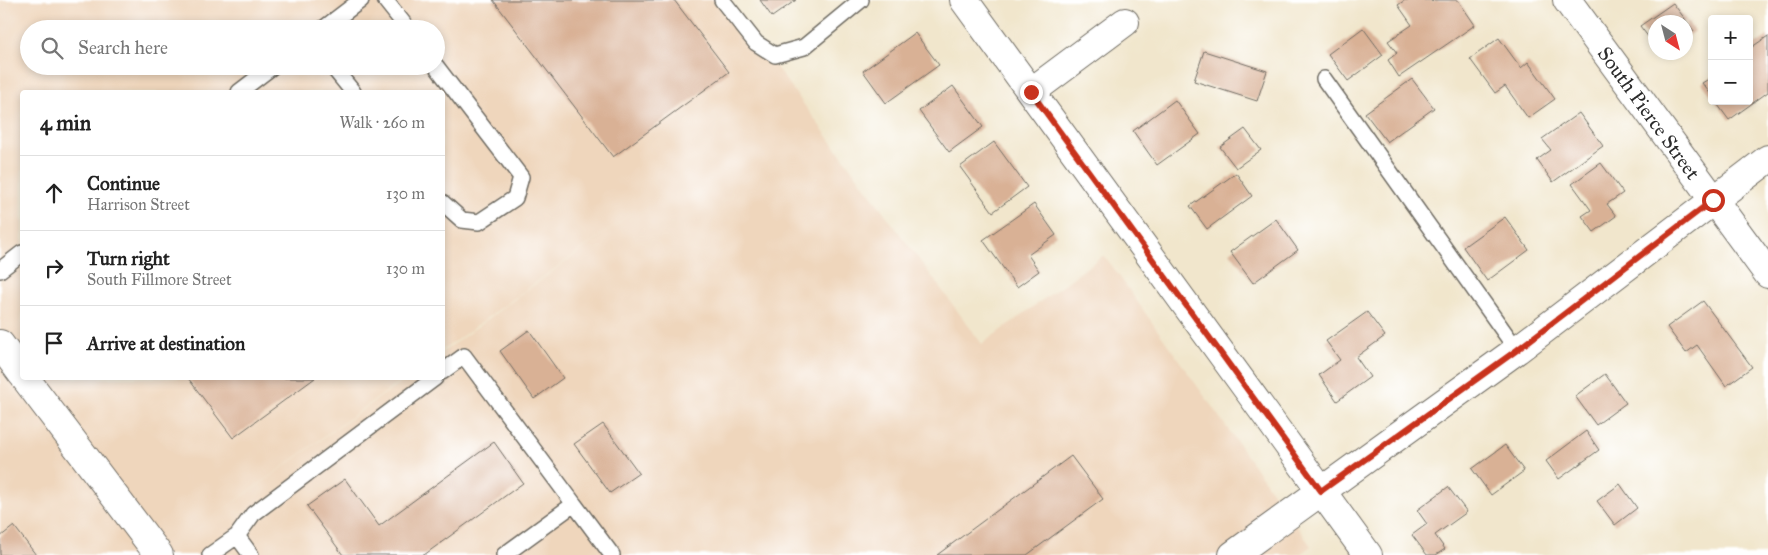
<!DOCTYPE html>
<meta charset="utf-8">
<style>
:root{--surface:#fff;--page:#f2f2f2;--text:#222;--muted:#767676;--line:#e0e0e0}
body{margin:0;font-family:"IM FELL Great Primer",serif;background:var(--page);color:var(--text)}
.controls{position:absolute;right:15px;top:15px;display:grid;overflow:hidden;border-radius:5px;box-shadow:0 2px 8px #0003}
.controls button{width:45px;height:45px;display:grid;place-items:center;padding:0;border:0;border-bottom:1px solid var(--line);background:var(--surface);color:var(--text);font:25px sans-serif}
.compass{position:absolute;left:1648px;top:15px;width:45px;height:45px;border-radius:50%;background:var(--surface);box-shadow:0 2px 8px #0003;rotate:144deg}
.stop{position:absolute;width:15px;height:15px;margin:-11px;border:4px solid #c8321e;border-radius:50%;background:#fff}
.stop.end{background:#c8321e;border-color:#fff;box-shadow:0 1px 5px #0008}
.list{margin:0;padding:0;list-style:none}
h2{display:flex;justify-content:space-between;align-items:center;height:65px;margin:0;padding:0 20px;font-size:21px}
h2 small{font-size:16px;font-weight:400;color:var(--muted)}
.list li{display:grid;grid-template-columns:32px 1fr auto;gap:15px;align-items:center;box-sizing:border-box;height:75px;padding:0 20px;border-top:1px solid var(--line)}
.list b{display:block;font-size:19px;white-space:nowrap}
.list p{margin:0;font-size:16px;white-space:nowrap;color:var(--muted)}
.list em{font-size:16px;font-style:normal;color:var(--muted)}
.icon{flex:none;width:28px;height:28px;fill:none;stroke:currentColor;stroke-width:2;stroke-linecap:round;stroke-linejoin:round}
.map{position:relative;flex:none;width:1768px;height:555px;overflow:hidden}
.search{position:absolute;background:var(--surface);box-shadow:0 2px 8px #0003;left:20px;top:20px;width:425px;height:55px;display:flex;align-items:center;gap:12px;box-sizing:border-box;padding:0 18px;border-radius:28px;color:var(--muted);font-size:19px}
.panel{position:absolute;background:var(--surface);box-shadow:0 2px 8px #0003;left:20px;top:90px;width:425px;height:290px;border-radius:5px}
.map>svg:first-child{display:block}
.built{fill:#efd6bc;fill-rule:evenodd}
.building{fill:#d9b195}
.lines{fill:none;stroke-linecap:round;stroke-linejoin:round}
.service-casing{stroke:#706c63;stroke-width:18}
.minor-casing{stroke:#706c63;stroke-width:30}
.tertiary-casing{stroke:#706c63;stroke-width:30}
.service{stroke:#fff;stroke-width:15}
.minor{stroke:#fff;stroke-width:28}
.tertiary{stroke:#fff;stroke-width:28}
.route{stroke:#c8321e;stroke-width:6}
.labels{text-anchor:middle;stroke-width:4;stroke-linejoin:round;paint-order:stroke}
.street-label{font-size:20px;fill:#2b2b2b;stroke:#fff}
</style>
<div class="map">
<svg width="1768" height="555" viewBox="0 0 1768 555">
<rect width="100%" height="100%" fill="#fff"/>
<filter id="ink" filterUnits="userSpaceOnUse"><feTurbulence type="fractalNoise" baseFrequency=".02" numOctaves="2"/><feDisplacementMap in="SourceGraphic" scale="10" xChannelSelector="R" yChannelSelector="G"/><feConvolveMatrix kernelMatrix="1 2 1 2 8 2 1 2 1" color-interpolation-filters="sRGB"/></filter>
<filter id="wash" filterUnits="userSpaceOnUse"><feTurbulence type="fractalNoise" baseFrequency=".0096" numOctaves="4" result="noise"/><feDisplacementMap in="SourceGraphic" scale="20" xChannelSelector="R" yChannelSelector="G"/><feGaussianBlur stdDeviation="1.12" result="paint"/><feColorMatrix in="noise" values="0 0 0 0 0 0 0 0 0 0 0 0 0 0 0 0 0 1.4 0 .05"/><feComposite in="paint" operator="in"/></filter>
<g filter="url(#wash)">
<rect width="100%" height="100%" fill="#f1e6cc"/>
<path class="built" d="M0,0H726L982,344L1104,255L1311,546L1299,555H0ZM29,29H436V66H29ZM22,92H442L443,350L640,207L443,352L442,378H407L182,540L405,378H22Z"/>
<g id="blocks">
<path class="building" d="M493,0H674L729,72L613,157Z
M760,0H796L772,17Z
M1405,0H1431L1432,2L1434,0H1458L1475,25L1399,77L1388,60L1397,53L1388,41L1412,25L1398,5Z
M1673,3L1694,31L1686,37V22H1656V47L1640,26Z
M1363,28L1383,55L1348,81L1328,54Z
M915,33L939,65L886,103L863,71Z
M1768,36V92L1729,120L1715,101H1749V49Z
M1499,38L1521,68L1528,62L1555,99L1528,118L1505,86L1495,93L1470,59Z
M1204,51L1267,71L1257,101L1194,81Z
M1712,77V96L1702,83Z
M1412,79L1434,108L1387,142L1365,113Z
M953,86L983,127L949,152L919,111Z
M1175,100L1200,134L1157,165L1133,131Z
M1579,113L1603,146L1553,182L1537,160L1551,150L1542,139Z
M1245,129L1261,150L1236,168L1220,147Z
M994,142L1027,187L993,212L960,167Z
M1601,163L1623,193L1607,204L1616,216L1594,232L1582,216L1591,210L1572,184Z
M1236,173L1252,196L1207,229L1190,206Z
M1034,204L1056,235L1028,255L1039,271L1017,287L983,240Z
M1505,217L1529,250L1487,281L1463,247Z
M1276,219L1298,250L1253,283L1230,252Z
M1703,301L1752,367L1726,386L1697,345L1686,353L1667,327Z
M1367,312L1385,336L1356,357L1370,377L1337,401L1319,375L1340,360L1326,341Z
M529,330L563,378L534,399L500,351Z
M1605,374L1626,403L1596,425L1575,396Z
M188,378H315L233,438Z
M603,424L639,473L610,493L574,444Z
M1586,431L1599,450L1559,479L1546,461Z
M494,442L523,483L424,555H343L307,506L345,479L379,526Z
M1505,445L1524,471L1491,495L1472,469Z
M1071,456L1103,499L1027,555H937Z
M1620,484L1637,508L1615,525L1597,501Z
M1448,487L1467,512L1435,535L1445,549L1436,555H1427L1412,535L1427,524L1417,510Z
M14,526L36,555H0V537Z"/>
</g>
</g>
<g filter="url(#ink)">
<use href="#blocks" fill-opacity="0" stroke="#706c63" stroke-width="1"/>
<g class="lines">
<defs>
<path id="service" d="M385,0L408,29
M722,0L756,43L775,55L804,47L861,0
M323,29L361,0
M332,66L353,92
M436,66L521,177L515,198L479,222L462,220L442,202
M1324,79L1517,350
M239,92L273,66
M0,270L22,253
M442,372L464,356L574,504L504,555
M574,504L612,555
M237,536L251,555
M210,555L237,536L253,514L435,378"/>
<path id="minor" d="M964,0L1368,555
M1567,0L1768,274
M1031,92L1125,22
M1233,555L1517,350L1768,159"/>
<path id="tertiary" d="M0,344L22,374
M25,378L159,555"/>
</defs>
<use href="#service" class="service-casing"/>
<use href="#minor" class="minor-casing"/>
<use href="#tertiary" class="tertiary-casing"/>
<use href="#service" class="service"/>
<use href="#minor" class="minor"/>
<use href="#tertiary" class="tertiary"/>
</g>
</g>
<g class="lines" filter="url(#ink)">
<path class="route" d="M1031,92L1321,491L1517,350L1713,200"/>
</g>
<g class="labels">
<g class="street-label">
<text transform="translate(1649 113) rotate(54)" y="7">South Pierce Street</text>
</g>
</g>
</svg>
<div class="controls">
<button>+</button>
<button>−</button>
</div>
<svg class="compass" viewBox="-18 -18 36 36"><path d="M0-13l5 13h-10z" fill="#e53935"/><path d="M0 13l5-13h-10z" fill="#767676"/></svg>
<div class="stop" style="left:1713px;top:200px"></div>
<div class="stop end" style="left:1031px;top:92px"></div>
<div class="search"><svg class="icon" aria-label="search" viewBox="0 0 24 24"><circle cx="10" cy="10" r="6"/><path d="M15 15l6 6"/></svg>Search here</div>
<section class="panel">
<h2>4 min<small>Walk · 260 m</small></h2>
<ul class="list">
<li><svg class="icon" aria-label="ahead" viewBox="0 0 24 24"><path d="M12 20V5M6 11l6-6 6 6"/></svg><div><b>Continue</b><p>Harrison Street</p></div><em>130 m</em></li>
<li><svg class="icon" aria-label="right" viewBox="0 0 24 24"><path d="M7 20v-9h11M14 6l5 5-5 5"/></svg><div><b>Turn right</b><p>South Fillmore Street</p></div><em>130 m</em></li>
<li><svg class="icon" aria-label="arrive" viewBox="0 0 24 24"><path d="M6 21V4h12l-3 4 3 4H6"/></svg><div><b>Arrive at destination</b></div></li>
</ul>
</section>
</div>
